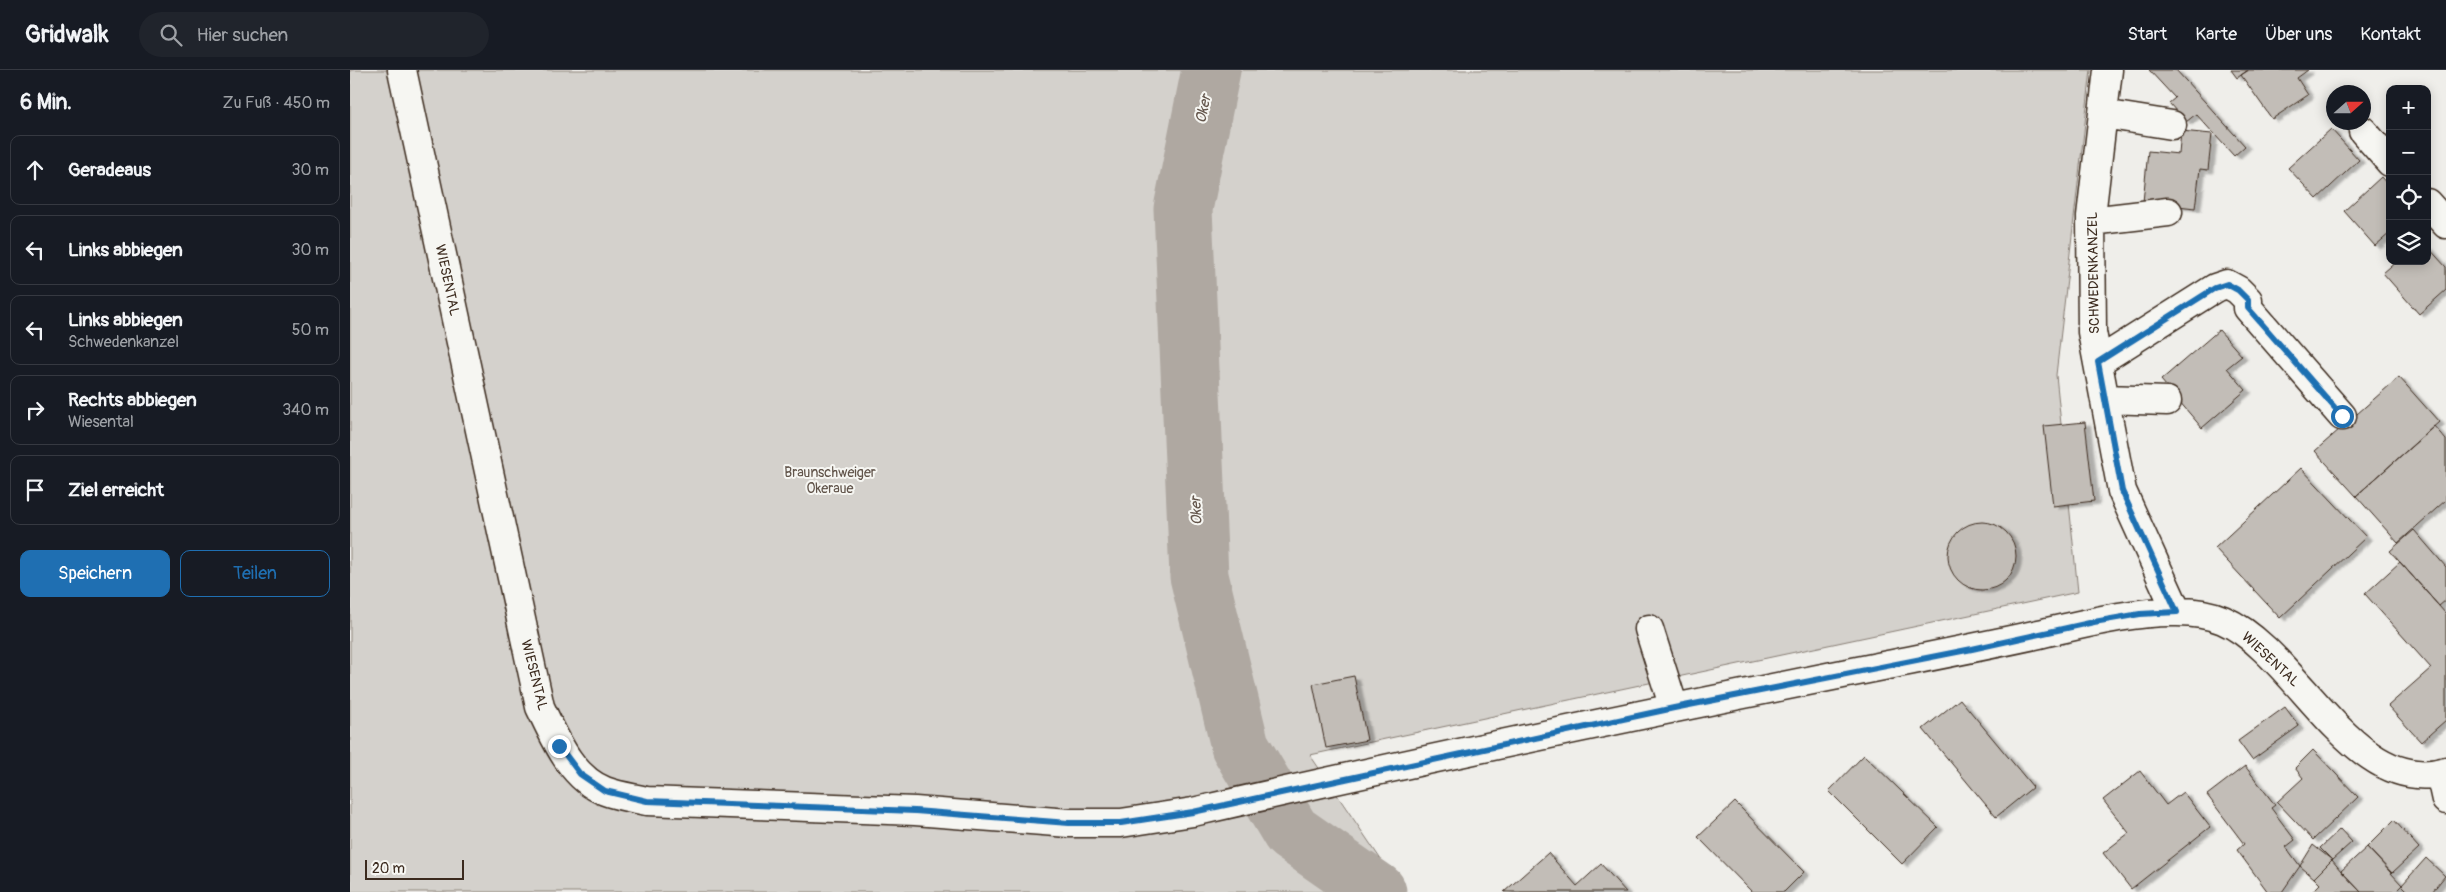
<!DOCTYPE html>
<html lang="de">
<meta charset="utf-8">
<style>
:root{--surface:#171b24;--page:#20242c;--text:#f1f3f6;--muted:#9ea1a6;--line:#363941;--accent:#1f6fb2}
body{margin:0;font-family:Pangolin,sans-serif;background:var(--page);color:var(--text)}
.controls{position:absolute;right:15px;top:15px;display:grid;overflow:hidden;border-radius:10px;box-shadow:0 2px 12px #0003}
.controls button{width:45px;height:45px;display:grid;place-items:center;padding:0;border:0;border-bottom:1px solid var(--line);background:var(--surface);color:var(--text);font:25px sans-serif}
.compass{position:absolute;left:1976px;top:15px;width:45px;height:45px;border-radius:50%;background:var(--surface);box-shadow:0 2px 12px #0003;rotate:69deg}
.scale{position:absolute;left:15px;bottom:12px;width:99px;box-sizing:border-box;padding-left:5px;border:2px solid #3b2a1e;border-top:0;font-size:14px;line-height:18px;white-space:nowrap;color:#3b2a1e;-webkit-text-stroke:4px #f6f6f2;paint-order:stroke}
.stop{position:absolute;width:15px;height:15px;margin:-11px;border:4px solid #1f6fb2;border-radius:50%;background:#fff}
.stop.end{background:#1f6fb2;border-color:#fff;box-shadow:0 1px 5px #0008}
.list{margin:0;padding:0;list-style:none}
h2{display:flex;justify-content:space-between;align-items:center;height:65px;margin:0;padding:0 20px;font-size:21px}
h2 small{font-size:16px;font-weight:400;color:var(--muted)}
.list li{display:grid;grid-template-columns:32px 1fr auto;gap:15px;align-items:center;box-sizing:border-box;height:70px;margin:0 10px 10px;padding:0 10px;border:1px solid var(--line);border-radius:10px}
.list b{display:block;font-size:19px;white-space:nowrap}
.list p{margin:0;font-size:16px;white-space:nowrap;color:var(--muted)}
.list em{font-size:16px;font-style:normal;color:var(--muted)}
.actions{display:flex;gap:10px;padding:15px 20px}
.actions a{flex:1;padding:11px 0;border:1px solid var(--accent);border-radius:10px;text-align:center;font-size:18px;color:var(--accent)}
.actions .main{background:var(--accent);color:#fff}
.icon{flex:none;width:28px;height:28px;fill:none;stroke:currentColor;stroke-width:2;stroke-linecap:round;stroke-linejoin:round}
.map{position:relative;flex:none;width:2096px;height:822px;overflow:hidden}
header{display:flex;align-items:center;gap:30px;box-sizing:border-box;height:70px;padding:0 25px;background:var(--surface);border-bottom:1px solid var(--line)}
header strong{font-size:24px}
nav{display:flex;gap:28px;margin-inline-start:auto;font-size:18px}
.search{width:350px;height:45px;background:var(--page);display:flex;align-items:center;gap:12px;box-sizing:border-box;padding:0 18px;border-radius:28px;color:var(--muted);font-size:19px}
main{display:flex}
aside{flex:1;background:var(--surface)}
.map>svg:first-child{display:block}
.green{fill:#d4d1cc;stroke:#887e75}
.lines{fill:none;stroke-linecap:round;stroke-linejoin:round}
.river{stroke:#afa8a1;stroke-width:59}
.building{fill:#c2bdb7;stroke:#3b2a1e;filter:url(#shadow)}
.minor-casing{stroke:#3b2a1e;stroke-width:31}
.minor{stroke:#f6f6f2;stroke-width:28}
.route{stroke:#1f6fb2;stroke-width:6}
.labels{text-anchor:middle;stroke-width:4;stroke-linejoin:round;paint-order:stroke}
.street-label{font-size:14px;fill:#3b2a1e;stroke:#f6f6f2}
.park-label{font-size:14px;fill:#61544a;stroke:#f6f6f2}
.water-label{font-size:15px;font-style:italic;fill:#64564c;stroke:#f6f6f2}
</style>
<header>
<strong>Gridwalk</strong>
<div class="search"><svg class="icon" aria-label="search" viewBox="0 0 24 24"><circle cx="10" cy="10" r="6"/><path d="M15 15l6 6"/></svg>Hier suchen</div>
<nav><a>Start</a><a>Karte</a><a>Über uns</a><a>Kontakt</a></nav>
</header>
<main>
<aside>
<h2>6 Min.<small>Zu Fuß · 450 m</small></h2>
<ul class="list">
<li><svg class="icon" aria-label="ahead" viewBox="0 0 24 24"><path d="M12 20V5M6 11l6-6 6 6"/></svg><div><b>Geradeaus</b></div><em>30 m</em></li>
<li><svg class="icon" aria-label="left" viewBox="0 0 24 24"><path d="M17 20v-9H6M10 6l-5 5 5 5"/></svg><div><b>Links abbiegen</b></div><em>30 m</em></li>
<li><svg class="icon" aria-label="left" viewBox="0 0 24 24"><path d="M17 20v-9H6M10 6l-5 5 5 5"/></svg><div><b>Links abbiegen</b><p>Schwedenkanzel</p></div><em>50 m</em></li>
<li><svg class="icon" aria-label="right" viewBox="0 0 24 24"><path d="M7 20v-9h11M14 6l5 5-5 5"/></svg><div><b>Rechts abbiegen</b><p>Wiesental</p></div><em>340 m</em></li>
<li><svg class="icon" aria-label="arrive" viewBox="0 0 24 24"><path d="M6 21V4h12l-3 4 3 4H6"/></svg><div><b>Ziel erreicht</b></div></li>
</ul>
<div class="actions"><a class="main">Speichern</a><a>Teilen</a></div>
</aside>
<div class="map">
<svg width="2096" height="822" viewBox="0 0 2096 822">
<defs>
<filter id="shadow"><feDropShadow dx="5.5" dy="3" stdDeviation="1" flood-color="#0004"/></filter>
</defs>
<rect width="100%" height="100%" fill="#efeeea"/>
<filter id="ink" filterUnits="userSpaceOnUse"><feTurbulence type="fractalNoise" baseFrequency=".02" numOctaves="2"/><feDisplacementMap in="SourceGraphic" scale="10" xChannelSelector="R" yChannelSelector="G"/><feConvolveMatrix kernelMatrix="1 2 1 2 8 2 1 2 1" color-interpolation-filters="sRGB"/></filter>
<g filter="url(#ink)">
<path class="green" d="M0,0H1741L1706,305L1728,522L960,685L1038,800L1049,822H0Z"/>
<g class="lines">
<path class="river" d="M861,0L833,139L849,506L890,676L941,762L1027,822"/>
</g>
<path class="building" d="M1799,0H1826L1895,76L1884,86L1846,44L1836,52L1819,33L1825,28Z
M1881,0H1898L1887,8Z
M1899,0H1958L1947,8L1958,25L1922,49L1891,5Z
M1981,59L2009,90L1967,129L1938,98Z
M1831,61L1862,64L1858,100L1850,99L1845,138L1793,132L1798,81L1829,84Z
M2031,107L2040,117V163L2025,176L1994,141Z
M2077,176L2096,197V220L2069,244L2033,203L2047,191H2077Z
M1869,260L1892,286L1877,298L1896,320L1852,358L1811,310Z
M2049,307L2089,352L2006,426L1965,381Z
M1735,352L1744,431L1703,436L1694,356Z
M2084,356L2096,370V430L2048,473L2006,426Z
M1951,398L2016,467L1930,548L1865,478Z
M1598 486a34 34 0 1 1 68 0a34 34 0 1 1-68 0Z
M2064,460L2096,497V530L2089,536L2040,481Z
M2050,492L2096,544V650L2071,672L2038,636L2081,598L2015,524Z
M1004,606L1017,670L976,678L963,614Z
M1610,629L1683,717L1646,747L1573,659Z
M1935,637L1949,656L1902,690L1888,671Z
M1963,680L2008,727L1963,770L1927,732L1953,708L1945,698Z
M1514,685L1588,757L1552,794L1479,721Z
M1895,696L1925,735L1921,738L1945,770L1936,777L1950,796L1932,822H1918L1887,780L1894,774L1857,725Z
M1790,701L1816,735L1833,722L1860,757L1781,819L1753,783L1779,763L1753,730Z
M1385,732L1454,802L1434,822H1402L1348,767Z
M2044,750L2069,778L2042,803L2017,777Z
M1990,759L2002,772L1982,790L1970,778Z
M1963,775L1982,790L1964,808L1950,796Z
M2017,777L2052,815L2045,822H2011L1991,801Z
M1198,783L1227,816L1251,794L1276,822H1154Z
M2076,788L2095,806L2082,822H2059L2052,815Z
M1982,790L1991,801L2011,822H1962L1970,814L1964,808Z"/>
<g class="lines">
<defs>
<path id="minor" d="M52,0L190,637C205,668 221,708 255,721C268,726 284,728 297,731L565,741L719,753H771L843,742C1074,689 1306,641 1538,595C1588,585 1639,575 1689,564C1734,554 1781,541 1827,542C1843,542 1859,544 1873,550C1948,582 2004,729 2096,701
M1758,0L1741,146L1742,262L1772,421L1827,542
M1753,44L1822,55
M2013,61L2040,92
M2077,133L2096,154
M1741,151L1818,142
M1748,292L1865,218L1877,214L1888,220L1898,230V238L1992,346
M1755,329L1817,331
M1299,559L1324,638
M2090,703L2096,730"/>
</defs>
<use href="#minor" class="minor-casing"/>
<use href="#minor" class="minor"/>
</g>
</g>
<g class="lines" filter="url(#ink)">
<path class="route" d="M209,676L230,704L255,721L297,731L565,741L719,753H771L843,742L1324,638L1622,579L1744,552L1790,544L1827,542L1772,421L1748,292L1865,218L1877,214L1888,220L1898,230V238L1992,346"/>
</g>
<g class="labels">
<g class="street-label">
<text transform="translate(1743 203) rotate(-91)" y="5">SCHWEDENKANZEL</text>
<text transform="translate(98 210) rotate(78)" y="5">WIESENTAL</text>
<text transform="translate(1921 589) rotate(43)" y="5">WIESENTAL</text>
<text transform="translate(185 605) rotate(76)" y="5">WIESENTAL</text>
</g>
<g class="park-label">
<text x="480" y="407">Braunschweiger<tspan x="480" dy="16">Okeraue</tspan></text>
</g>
<g class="water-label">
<text transform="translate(853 39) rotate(-78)" y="5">Oker</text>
<text transform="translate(846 441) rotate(-93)" y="5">Oker</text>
</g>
</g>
</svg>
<div class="controls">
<button>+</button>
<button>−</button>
<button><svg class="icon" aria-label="locate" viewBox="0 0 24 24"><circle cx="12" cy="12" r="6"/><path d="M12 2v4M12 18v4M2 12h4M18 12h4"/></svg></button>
<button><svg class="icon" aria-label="layers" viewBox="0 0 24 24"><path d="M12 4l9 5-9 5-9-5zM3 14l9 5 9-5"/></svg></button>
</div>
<svg class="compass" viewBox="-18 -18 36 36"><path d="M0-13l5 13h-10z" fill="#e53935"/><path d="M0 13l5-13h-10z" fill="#9ea1a6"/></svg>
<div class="scale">20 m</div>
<div class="stop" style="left:1992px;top:346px"></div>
<div class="stop end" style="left:209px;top:676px"></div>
</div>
</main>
